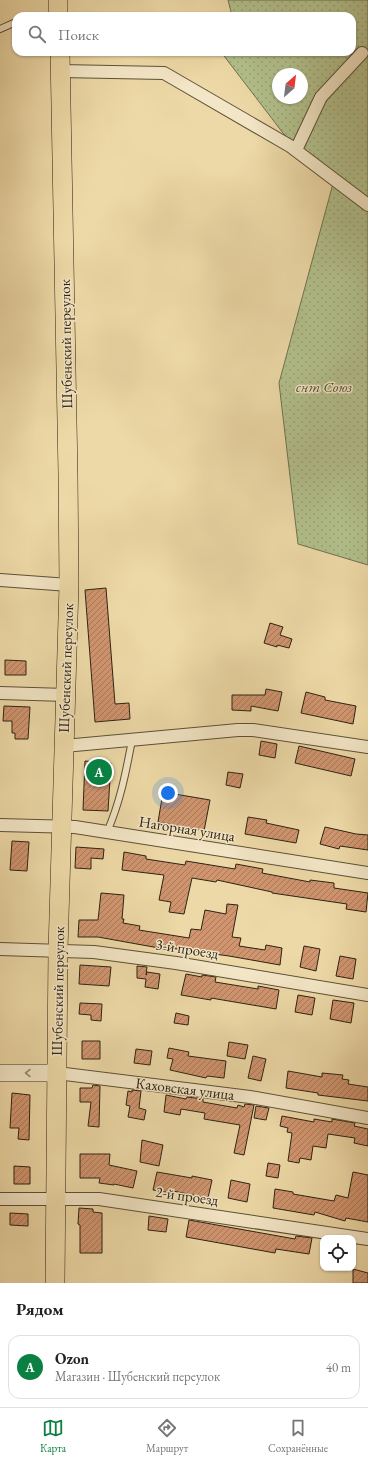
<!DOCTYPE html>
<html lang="ru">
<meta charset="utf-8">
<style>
:root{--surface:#fff;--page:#f6f6f6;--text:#222;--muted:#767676;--line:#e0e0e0;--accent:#0b8043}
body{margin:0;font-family:"EB Garamond",serif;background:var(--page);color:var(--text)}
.controls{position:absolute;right:12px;bottom:12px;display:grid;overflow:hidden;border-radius:8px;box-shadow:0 1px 3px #0004}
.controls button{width:36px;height:36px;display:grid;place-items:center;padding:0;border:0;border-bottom:1px solid var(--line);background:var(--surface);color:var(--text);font:20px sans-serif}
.compass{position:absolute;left:272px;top:68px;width:36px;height:36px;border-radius:50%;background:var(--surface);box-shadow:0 1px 3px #0004;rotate:28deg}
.you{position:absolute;left:168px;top:793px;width:14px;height:14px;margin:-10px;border:3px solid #fff;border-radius:50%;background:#1a73e8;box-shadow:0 0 0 6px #1a73e833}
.badge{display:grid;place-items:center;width:26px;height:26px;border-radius:50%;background:var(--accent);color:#fff;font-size:13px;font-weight:700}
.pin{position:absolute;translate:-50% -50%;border:2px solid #fff;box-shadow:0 1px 4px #0006}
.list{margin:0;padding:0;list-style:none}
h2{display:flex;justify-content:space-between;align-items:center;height:52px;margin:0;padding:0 16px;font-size:17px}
h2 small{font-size:13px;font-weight:400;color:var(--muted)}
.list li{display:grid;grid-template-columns:26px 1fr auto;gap:12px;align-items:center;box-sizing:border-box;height:64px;margin:0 8px 8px;padding:0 8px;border:1px solid var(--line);border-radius:12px}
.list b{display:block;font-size:15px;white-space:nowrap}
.list p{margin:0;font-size:13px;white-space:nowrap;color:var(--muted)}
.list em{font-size:13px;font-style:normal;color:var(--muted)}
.icon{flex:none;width:22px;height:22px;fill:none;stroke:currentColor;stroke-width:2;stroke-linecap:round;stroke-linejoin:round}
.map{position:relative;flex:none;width:368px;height:1283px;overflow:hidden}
.search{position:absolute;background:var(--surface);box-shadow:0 1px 3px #0004;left:12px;right:12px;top:12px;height:44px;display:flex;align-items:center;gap:10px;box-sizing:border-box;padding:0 14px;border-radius:12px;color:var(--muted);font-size:15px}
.sheet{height:124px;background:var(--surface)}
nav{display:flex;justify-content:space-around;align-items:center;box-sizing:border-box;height:56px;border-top:1px solid var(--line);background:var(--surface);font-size:11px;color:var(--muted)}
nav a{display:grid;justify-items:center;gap:2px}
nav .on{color:var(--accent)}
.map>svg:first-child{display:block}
.park{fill:url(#park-dots);stroke:#707150;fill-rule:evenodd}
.building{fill:url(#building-hatch);stroke:#2d2214}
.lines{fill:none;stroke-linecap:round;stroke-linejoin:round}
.lane-casing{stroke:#5d5039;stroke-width:8}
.street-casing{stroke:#5d5039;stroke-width:14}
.secondary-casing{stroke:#2d2214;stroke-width:18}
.primary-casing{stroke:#2d2214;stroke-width:20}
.lane{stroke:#f3e6c6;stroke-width:6}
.street{stroke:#f3e6c6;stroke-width:12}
.secondary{stroke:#f3e6c6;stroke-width:17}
.primary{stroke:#edd9a7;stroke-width:19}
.oneway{stroke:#9a8e76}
.labels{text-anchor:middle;stroke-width:3;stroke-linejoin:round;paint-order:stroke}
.street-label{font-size:15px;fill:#2d2214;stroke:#f3e6c6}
.park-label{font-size:15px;font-style:italic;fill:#4e4a32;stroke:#f3e6c6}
</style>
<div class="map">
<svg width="368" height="1283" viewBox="0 0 368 1283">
<defs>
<pattern id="park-dots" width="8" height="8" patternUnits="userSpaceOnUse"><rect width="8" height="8" fill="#b2c08c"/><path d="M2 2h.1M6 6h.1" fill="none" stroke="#99a578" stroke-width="1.8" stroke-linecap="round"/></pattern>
<pattern id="building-hatch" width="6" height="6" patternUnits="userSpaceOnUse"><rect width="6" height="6" fill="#d0956f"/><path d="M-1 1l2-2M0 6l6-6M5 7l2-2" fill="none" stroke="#a9795a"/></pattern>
</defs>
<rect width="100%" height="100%" fill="#edd9a7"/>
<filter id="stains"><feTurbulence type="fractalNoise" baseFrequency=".005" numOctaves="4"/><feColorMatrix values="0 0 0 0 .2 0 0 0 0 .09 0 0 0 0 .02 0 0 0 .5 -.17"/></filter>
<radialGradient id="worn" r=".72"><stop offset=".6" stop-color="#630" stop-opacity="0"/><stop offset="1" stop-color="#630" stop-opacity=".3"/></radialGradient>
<path class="park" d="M228,0H368V565L298,544L279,383L334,180L296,150L221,52H352V16H232ZM278,74H302V98H278Z"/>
<path class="building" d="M106,588L115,704L129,703L130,719L95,722L85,590Z
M270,623L283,627L280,635L292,639L289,648L277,645V647L264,643Z
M5,660L26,661V675H5Z
M266,689L282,692L278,711L251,706V711L232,710V695H265Z
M306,692L325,697V700L356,706L353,724L301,713Z
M4,706L30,707L28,739H15V733H12V721H3Z
M261,741L277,744L275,758L259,755Z
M299,746L355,759L351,776L295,763Z
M85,761L111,763L108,811L83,810Z
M228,772L243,774L240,788L226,785Z
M163,792L210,800L204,831L158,822Z
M248,817L267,820L266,823L299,830L296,843L245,834Z
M325,827L356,834L368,835V850L340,846L339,849L320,844Z
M12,841L29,842L27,871L10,870Z
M76,847L104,849L103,859L91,858V869L75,868Z
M124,852L146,856V859L185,865L186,861L235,869L236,864L263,869L262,873L310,882V880L334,883V888L368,893L366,912L346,909L347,904L272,893V892L217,880L216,882L192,878L184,914L169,912L171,902L159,900L164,875L122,870Z
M101,893L124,895L122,919H124L123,923L140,926L139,930L189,938L191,929L201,930L205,910L226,914L227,904L238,905L232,937L241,938L239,946L265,950L266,945L282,948L280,965L229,956L170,948V950L98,937H78L79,920H98Z
M304,946L320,949L316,971L300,967Z
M340,956L356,959L353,979L336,976Z
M80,965L111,967L109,986L79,984Z
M137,966L147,967L146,975L147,972L160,974L158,989L145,987L146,979L137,978Z
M186,974L202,977V975L216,977L215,982L258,989V986L279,990L276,1009L211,998V1000L181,995Z
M298,995L315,998L312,1015L295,1012Z
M333,1000L354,1003L351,1023L330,1019Z
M80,1003L102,1004L101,1021L91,1020V1015L79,1014Z
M176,1013L189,1016L188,1025L174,1023Z
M82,1041H100V1059H82Z
M229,1042L248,1045L245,1059L227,1056Z
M169,1048L189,1052L188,1056L226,1061L224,1078L207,1076L206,1078L170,1070L173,1059L167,1058Z
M136,1049L152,1051L150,1065L134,1063Z
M253,1056L266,1059L261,1081L248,1078Z
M288,1071L322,1077V1073L343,1075L342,1079L349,1080L348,1084L368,1087V1101L318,1095V1093L286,1088Z
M93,1085L100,1086L99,1127L88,1126L91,1102H80V1088H92Z
M132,1090L141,1091L139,1108L146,1110L144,1120L128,1117L130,1106L126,1105L128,1091L132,1092Z
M12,1093L30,1095L29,1140L18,1139L19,1128H10Z
M166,1095L186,1099L187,1097L203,1099V1102L237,1108L238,1105L244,1107L245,1104L254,1105L244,1155L234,1153L240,1125L204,1119L205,1113L181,1109L180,1115L164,1112Z
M256,1106L269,1108L266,1120L254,1118Z
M282,1116L314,1122V1119L332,1122V1119L355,1123L354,1126L368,1129V1146L354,1143L355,1138L328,1134L326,1148L313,1146L311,1160L300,1158L299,1163L288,1161L292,1133L287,1132L288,1128L280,1126Z
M142,1140L163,1145L159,1166L140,1162Z
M80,1154H110L109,1165L137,1171L133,1188L114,1184V1185L99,1183L100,1178H80Z
M268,1163L280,1165L278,1178L266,1176Z
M14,1166L30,1167V1184H14Z
M157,1172L192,1178V1176L212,1180L208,1198L173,1191L172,1193L153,1190Z
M353,1172L368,1175V1222L346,1218L345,1221L315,1212L314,1215L273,1208L275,1189L293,1192V1194L334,1201L336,1195L348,1198Z
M231,1180L250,1184L247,1202L228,1198Z
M79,1208L93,1209V1212L102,1213V1253H80V1225L78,1224Z
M10,1213L28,1214V1226L10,1225Z
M149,1216L168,1219L166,1232L148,1230Z
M189,1220L295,1239L296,1236L312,1238L309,1254L276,1249L275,1253L186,1237Z
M353,1269L368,1273V1283H353Z"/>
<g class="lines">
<defs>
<path id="lane" d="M0,29L16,22
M107,832C120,803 126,772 132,740"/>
<path id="street" d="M60,71L164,73L290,146L368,205
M296,150L321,97L362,53
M0,580L69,585
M0,693L66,695
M64,746L238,730H253L368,747
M0,825L75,827L368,873
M0,949L94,952L176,963L368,995
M57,1073L250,1097L368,1118
M0,1199H99L368,1239"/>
<path id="secondary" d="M0,1073H57"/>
<path id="primary" d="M58,0V16
M55,1283L58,950L69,585L68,474L60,52"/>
</defs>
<use href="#lane" class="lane-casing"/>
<use href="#street" class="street-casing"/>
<use href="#secondary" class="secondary-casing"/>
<use href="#primary" class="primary-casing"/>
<use href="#lane" class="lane"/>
<use href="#street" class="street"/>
<use href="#secondary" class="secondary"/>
<use href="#primary" class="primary"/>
</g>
<defs><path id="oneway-chevron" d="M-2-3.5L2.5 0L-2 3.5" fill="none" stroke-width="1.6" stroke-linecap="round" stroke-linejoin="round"/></defs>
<use class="oneway" href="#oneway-chevron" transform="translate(28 1073) rotate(-180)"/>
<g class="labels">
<g class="street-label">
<text transform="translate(66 344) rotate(-91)" y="5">Шубенский переулок</text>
<text transform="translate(66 668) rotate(-88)" y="5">Шубенский переулок</text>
<text transform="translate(187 829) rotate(9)" y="5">Нагорная улица</text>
<text transform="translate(187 949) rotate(9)" y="5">3-й проезд</text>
<text transform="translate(58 991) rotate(-89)" y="5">Шубенский переулок</text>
<text transform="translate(185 1089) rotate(7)" y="5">Каховская улица</text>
<text transform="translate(187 1196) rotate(8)" y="5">2-й проезд</text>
</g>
<g class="park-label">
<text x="324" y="392">снт Союз</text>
</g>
</g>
<rect width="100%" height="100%" filter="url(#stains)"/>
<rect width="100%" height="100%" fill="url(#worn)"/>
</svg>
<div class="controls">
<button><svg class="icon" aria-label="locate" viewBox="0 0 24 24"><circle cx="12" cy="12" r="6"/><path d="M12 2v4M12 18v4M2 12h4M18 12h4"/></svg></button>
</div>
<svg class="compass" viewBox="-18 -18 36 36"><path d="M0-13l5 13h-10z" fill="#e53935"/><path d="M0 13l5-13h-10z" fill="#767676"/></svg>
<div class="you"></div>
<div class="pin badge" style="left:99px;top:772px">A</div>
<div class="search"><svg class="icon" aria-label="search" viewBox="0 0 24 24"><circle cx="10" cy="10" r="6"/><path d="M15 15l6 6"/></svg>Поиск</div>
</div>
<section class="sheet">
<h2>Рядом<small></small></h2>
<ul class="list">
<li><span class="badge">A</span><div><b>Ozon</b><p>Магазин · Шубенский переулок</p></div><em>40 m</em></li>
</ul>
</section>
<nav>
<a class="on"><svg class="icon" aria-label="map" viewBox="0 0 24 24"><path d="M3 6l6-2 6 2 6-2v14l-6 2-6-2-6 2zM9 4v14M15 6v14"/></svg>Карта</a>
<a><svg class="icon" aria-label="directions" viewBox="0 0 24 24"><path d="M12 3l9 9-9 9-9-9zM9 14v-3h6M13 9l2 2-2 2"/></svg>Маршрут</a>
<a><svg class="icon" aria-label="saved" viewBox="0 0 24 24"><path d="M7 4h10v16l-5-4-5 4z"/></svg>Сохранённые</a>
</nav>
